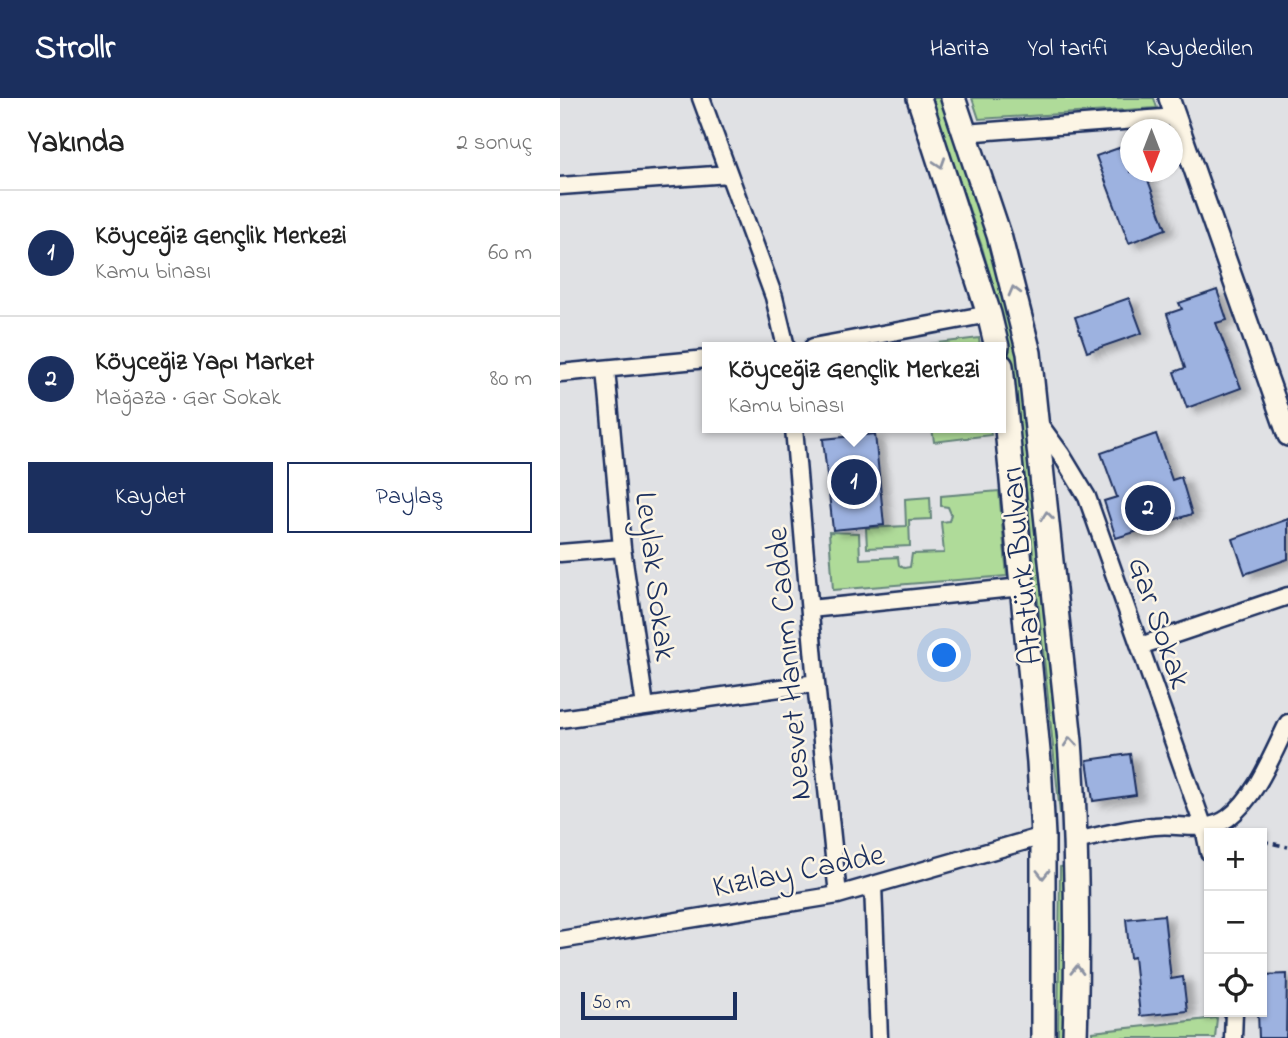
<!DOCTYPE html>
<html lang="tr">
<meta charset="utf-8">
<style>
:root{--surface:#fff;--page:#f6f6f6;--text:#222;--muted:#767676;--line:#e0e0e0;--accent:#1b2f5e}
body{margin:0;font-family:"Indie Flower",sans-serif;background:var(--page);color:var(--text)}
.controls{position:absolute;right:21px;bottom:21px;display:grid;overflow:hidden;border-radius:0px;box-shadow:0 2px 5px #0004}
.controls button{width:63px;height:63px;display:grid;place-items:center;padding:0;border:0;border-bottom:2px solid var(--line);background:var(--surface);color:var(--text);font:35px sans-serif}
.compass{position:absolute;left:560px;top:21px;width:63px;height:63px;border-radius:50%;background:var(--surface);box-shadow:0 2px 5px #0004;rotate:180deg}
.scale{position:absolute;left:21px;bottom:18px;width:156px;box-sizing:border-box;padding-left:7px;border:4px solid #1b2f5e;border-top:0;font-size:19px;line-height:24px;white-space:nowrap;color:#1b2f5e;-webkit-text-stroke:5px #fcf5e5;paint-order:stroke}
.you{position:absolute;left:385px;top:558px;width:24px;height:24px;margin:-18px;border:5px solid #fff;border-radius:50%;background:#1a73e8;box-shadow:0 0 0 10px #1a73e833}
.badge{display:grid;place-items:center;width:46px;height:46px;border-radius:50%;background:var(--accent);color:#fff;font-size:23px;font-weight:700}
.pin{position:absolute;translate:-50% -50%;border:4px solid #fff;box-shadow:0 2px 7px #0006}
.popup{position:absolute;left:142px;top:244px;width:304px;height:91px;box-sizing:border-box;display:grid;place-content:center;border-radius:0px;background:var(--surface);filter:drop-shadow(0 2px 5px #0005);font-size:23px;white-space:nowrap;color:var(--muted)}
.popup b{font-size:26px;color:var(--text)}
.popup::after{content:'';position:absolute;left:50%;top:100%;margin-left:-14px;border:14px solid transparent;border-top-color:var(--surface)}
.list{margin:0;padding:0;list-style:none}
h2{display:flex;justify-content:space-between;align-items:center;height:91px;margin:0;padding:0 28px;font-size:30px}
h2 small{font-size:23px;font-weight:400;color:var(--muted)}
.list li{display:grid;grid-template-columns:46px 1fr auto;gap:21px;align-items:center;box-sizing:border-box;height:126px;padding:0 28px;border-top:2px solid var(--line)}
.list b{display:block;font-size:26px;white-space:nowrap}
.list p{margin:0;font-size:23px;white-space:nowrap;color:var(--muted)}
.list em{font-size:23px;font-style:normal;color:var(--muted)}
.actions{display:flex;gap:14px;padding:21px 28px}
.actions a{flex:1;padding:16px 0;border:2px solid var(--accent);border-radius:0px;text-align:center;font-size:24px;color:var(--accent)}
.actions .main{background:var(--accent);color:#fff}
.icon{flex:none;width:38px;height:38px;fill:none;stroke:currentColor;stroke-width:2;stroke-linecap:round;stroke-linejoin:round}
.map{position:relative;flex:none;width:728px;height:940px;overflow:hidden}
header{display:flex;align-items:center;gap:42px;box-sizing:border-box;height:98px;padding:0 35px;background:var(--accent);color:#fff}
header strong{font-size:33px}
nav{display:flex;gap:38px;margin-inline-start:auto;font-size:24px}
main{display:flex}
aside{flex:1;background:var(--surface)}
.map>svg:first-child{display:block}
.green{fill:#afdb99;stroke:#65857c;stroke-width:2}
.building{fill:#9db2e0;stroke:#1b2f5e;stroke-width:2;filter:url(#shadow)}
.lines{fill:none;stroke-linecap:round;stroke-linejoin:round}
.minor-casing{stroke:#1b2f5e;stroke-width:21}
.tertiary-casing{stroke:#1b2f5e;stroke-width:24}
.secondary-casing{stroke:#1b2f5e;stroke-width:28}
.path{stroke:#1b2f5e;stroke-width:3.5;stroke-dasharray:7 5;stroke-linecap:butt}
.minor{stroke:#fcf5e5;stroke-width:16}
.tertiary{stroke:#fcf5e5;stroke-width:19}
.secondary{stroke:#fcf5e5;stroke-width:23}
.oneway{stroke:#8c92a2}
.labels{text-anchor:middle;stroke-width:5;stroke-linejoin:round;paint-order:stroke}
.street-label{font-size:32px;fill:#1b2f5e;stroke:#fcf5e5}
</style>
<header>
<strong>Strollr</strong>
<nav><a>Harita</a><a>Yol tarifi</a><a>Kaydedilen</a></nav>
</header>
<main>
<aside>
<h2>Yakında<small>2 sonuç</small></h2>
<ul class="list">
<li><span class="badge">1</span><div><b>Köyceğiz Gençlik Merkezi</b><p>Kamu binası</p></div><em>60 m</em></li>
<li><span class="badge">2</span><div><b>Köyceğiz Yapı Market</b><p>Mağaza · Gar Sokak</p></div><em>80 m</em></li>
</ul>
<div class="actions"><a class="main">Kaydet</a><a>Paylaş</a></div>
</aside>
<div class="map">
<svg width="728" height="940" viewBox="0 0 728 940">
<defs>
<filter id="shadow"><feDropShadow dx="8" dy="4.5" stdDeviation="3.5" flood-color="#0004"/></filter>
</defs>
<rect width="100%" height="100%" fill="#e0e1e4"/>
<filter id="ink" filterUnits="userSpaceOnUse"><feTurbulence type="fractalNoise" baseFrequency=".0143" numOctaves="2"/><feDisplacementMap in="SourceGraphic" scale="14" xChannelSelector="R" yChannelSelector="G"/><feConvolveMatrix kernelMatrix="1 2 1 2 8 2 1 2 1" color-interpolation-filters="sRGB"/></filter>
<g filter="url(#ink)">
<path class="green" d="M371,0H382L431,148L456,238L507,716H500L467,397L447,239L422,149Z
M412,0H594L597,10L419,21Z
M419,240L420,249H344Z
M372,330H430L431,337L374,344Z
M439,393L447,478L273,492L269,434L299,435L300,461L338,459L339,467L344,470L350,469L352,456L384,455L381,424L389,423L391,416L388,409L381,408V398Z
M370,399L371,421L349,422L350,448L307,450L306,430L346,428L345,401Z
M507,768L505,940H498L500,769Z
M657,920L655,940H533V934Z"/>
<path class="building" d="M570,46V74H585L606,131L569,145L536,58Z
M657,192L667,222L656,225L681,290L627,310L614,274L625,270L607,216L622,211L619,205Z
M569,200L582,235L527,254L515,219Z
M315,336L324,427L273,432L263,341Z
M596,336L612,382L621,379L632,416L556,440L544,403L557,399L541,355Z
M728,421V461L685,476L673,441Z
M570,656L576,697L533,703L527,662Z
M604,817L611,881L623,879L627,913L580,918L574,859L570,860L566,821Z
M727,876L726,940H699L698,914H702V877Z"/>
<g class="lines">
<defs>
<path id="minor" d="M141,0L214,199L226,249
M404,35L616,19
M0,88L169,76
M253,249L429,216
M46,271L62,450L85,608
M0,275L147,261
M477,323L501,356L527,399L644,730L649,754
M234,330L256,585L278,797
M0,455L62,450
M250,511L462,489
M580,548L728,498
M0,621L256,585
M516,743C542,737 569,730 595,728C620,725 646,736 668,720C697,698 712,657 728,625
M313,787L319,940
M0,842L278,797L483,738
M673,940L674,914"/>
<path id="tertiary" d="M609,0L728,338"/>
<path id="secondary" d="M359,0L429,216L437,249
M393,0L439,137L469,255L510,643C517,742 518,841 515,940
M441,268L479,664L483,738V940"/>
</defs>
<use href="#minor" class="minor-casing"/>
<use href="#tertiary" class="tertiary-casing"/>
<use href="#secondary" class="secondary-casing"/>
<path class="path" d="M702,743L728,749"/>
<use href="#minor" class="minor"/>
<use href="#tertiary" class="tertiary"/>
<use href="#secondary" class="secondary"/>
</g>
<defs><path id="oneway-chevron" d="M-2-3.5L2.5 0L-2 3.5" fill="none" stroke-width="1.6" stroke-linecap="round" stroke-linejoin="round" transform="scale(1.75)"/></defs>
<g class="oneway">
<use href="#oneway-chevron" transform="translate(380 65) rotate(72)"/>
<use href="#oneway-chevron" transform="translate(454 193) rotate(-105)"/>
<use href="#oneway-chevron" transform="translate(487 418) rotate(-96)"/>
<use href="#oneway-chevron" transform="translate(510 644) rotate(-95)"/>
<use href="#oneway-chevron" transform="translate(483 776) rotate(90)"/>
<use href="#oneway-chevron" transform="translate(517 872) rotate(-89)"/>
</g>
</g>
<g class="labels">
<g class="street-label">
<text transform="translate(460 468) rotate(-96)" y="11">Atatürk Bulvarı</text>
<text transform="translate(97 478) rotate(83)" y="11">Leylak Sokak</text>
<text transform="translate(601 524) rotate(71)" y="11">Gar Sokak</text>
<text transform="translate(227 566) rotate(-95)" y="11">Nesvet Hanım Cadde</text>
<text transform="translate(238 771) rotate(-11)" y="11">Kızılay Cadde</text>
</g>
</g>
</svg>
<div class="controls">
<button>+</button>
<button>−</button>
<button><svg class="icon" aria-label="locate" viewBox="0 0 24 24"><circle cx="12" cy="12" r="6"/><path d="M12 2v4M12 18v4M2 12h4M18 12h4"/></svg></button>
</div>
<svg class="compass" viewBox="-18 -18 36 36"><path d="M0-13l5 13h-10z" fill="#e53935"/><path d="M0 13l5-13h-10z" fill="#767676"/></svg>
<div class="scale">50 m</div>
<div class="you"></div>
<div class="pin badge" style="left:294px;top:384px">1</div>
<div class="popup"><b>Köyceğiz Gençlik Merkezi</b>Kamu binası</div>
<div class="pin badge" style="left:588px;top:410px">2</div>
</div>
</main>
